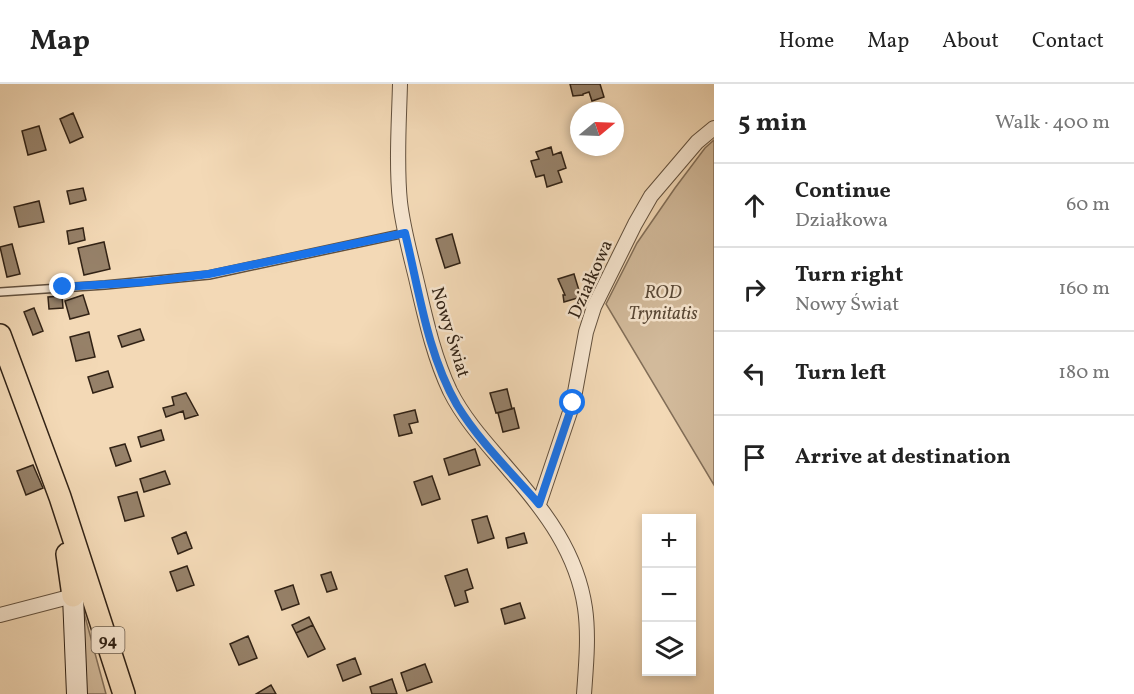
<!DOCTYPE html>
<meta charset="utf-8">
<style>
:root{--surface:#fff;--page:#f6f6f6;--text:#222;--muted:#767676;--line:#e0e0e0}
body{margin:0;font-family:Vollkorn,serif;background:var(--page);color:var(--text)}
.controls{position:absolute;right:18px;bottom:18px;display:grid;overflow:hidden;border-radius:0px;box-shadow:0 3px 9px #0003}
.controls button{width:54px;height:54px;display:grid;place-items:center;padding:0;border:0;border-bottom:2px solid var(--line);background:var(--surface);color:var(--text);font:30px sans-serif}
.compass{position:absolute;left:570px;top:18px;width:54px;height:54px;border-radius:50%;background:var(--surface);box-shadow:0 3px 9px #0003;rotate:71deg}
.stop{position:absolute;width:18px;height:18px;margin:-14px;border:4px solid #1a73e8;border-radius:50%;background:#fff}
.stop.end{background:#1a73e8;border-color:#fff;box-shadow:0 2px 6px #0008}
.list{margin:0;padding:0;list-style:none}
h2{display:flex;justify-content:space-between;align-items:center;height:78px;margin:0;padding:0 24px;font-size:26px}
h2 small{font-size:20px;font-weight:400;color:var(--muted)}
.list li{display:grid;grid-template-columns:39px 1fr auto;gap:18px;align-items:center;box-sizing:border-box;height:84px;padding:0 24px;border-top:2px solid var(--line)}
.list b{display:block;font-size:22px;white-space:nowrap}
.list p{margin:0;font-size:20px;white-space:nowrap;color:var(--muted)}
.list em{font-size:20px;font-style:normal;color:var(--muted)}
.icon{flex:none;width:33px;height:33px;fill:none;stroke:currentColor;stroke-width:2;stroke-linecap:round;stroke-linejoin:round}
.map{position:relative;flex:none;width:714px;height:610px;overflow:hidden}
header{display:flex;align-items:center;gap:36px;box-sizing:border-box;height:84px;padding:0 30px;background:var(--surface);border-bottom:2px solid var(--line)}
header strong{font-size:28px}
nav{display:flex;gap:33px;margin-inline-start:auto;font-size:21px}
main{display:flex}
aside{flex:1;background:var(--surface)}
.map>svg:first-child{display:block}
.green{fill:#d2ba9b;stroke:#826e58;stroke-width:1.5}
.building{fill:#968169;stroke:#312215;stroke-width:1.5}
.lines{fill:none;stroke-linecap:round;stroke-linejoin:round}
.lane-casing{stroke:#62503d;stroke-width:10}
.street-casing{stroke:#62503d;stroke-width:16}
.secondary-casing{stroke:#312215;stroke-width:22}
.primary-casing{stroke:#312215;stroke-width:24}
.lane{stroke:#f7e6d0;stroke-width:7}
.street{stroke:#f7e6d0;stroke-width:14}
.secondary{stroke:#f7e6d0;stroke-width:20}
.primary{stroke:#f3d9b6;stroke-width:21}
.route{stroke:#1a73e8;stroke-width:8}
.labels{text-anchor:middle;stroke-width:5;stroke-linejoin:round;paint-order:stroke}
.shield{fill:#f7e6d0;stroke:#6c5d4d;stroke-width:1.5}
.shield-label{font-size:16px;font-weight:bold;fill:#312215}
.street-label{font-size:18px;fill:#312215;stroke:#f7e6d0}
.park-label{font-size:18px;font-style:italic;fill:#594836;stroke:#f7e6d0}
</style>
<header>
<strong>Map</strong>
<nav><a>Home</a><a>Map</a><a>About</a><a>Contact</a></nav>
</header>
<main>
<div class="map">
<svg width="714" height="610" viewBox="0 0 714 610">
<rect width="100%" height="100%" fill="#f3d9b6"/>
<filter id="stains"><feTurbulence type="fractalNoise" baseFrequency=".00333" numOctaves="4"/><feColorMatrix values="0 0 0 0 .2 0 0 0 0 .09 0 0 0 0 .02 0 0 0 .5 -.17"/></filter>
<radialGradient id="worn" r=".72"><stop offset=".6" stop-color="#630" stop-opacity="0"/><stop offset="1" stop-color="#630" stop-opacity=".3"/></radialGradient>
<path class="green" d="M714,56V401L606,220L637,159L675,104L705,64Z
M76,499L106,610H86Z"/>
<path class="building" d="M570,0H600L604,13L592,17L589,8L583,10V11L573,12Z
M73,29L83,53L70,59L60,35Z
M39,42L46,66L28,71L22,47Z
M551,63L553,71L561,68L566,84L558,87L562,98L547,103L544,91L536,93L531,77L539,75L536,68Z
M83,104L86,116L70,120L67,107Z
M39,117L44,138L19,143L14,123Z
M83,144L85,156L69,160L67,147Z
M452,150L460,179L445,184L436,155Z
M104,158L110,185L84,191L78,164Z
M12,160L20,190L7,193L0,163Z
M574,190L581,213L564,218L563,211H565L558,195Z
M83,211L89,230L70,235L65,217Z
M62,212L63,224L49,225L48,213Z
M34,224L43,247L33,251L24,228Z
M140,245L144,256L122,263L118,252Z
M89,248L95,273L76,277L70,253Z
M108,287L113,303L93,309L88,293Z
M507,305L512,325L496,329L490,309Z
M186,309L198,331L185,335L183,327L166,333L163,324L174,321L172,313Z
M514,324L519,344L503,348L498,329Z
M415,326L418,338L409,340L412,349L399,352L394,331Z
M161,346L164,356L141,363L138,353Z
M125,360L131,377L116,382L110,364Z
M475,365L480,381L449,391L444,375Z
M33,381L43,404L26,411L17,387Z
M165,387L170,400L144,408L140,395Z
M432,392L440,415L422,421L414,398Z
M137,408L144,432L125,437L118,413Z
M487,432L494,454L478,459L472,436Z
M186,448L192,464L178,470L172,454Z
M524,449L527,459L508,464L506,454Z
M187,482L194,501L177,507L170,488Z
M467,485L473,504L465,507L468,518L455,522L445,492Z
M331,488L337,505L327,508L321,491Z
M293,501L299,520L282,526L275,507Z
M520,519L525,534L505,540L501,525Z
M309,533L313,541L296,549L292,541Z
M313,541L325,565L308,573L296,549Z
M248,552L257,574L239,581L230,560Z
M355,574L361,590L343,597L337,581Z
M425,580L432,598L407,607L401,589Z
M392,595L397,610H372L370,603Z
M271,601L276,610H256Z"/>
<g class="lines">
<defs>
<path id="lane" d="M0,208L105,201L209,191L405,149"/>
<path id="street" d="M400,0C399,39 396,80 400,118C403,144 410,169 416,194C425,232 433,271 450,307C465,337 488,361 510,387C545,427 577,469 585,524C589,552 586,582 584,610
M539,420L573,319L586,248L594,223L635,140L651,112L697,58L714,44
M0,531L73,512"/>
<path id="secondary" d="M73,512L77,610"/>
<path id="primary" d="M0,251L60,413L124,610
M67,470L73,512"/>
</defs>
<use href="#lane" class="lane-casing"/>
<use href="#street" class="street-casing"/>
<use href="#secondary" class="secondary-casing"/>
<use href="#primary" class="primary-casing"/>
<use href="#lane" class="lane"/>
<use href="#street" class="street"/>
<use href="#secondary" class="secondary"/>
<use href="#primary" class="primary"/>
</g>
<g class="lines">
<path class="route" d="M63,203L145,198L209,190L405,149C419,206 427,269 457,321C479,357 511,388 539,420L573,319"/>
</g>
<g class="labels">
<rect class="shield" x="91.5" y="543" width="33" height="26" rx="4.5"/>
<g class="shield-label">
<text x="108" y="562">94</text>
</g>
<g class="street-label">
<text transform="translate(590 195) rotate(-66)" y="6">Działkowa</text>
<text transform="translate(451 248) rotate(73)" y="6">Nowy Świat</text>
</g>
<g class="park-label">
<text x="663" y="214">ROD<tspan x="663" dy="21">Trynitatis</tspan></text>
</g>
</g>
<rect width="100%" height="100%" filter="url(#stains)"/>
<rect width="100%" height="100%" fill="url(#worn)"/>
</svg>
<div class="controls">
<button>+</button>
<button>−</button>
<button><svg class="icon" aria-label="layers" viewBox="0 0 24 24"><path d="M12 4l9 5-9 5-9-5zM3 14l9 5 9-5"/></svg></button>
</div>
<svg class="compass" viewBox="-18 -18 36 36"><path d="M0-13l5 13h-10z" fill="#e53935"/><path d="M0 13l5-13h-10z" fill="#767676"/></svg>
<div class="stop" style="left:573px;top:319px"></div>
<div class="stop end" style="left:63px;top:203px"></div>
</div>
<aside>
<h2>5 min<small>Walk · 400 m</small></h2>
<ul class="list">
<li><svg class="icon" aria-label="ahead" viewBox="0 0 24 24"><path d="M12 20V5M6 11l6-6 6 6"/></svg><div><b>Continue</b><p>Działkowa</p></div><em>60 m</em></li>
<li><svg class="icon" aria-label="right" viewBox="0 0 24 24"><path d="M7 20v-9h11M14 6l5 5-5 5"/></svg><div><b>Turn right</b><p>Nowy Świat</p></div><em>160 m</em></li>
<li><svg class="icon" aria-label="left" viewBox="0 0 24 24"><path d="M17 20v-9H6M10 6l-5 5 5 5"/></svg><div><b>Turn left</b></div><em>180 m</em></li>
<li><svg class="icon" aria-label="arrive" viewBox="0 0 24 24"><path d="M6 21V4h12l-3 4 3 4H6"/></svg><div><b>Arrive at destination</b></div></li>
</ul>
</aside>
</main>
